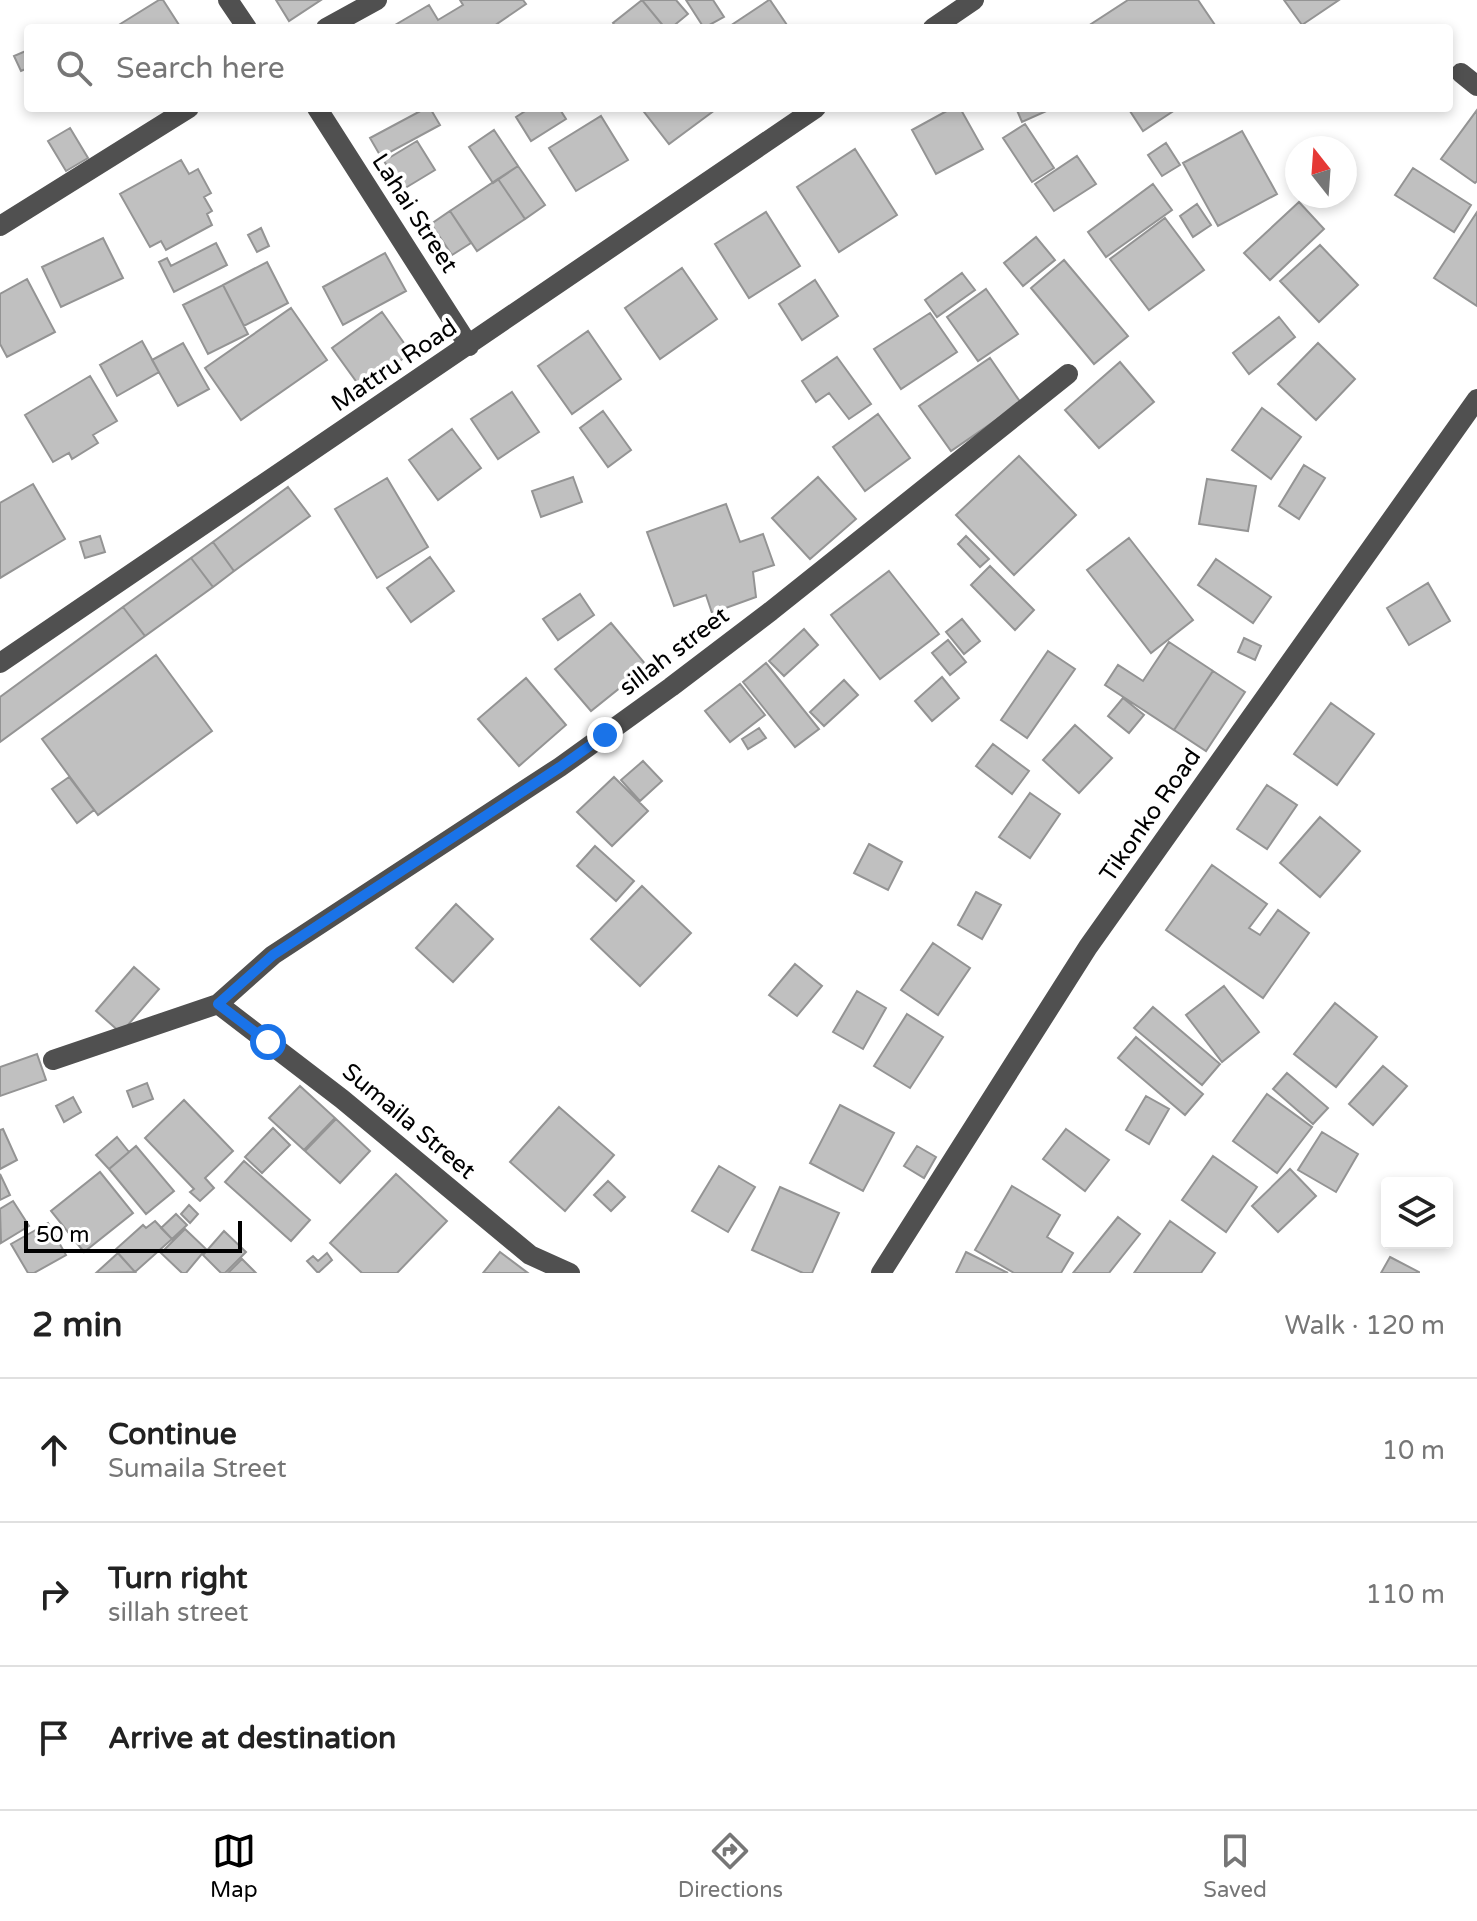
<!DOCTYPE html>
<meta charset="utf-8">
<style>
:root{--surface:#fff;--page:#f6f6f6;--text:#222;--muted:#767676;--line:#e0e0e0;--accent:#000}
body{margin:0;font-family:"Varela Round",sans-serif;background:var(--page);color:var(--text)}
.controls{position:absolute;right:24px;bottom:24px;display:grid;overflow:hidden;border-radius:8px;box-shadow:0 4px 12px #0003}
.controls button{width:72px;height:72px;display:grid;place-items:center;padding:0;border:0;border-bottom:2px solid var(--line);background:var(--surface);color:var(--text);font:40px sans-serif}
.compass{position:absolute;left:1285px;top:136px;width:72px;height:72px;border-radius:50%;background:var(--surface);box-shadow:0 4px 12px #0003;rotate:343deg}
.scale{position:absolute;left:24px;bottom:20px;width:218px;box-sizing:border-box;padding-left:8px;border:4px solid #000;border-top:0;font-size:22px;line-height:28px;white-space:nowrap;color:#000;-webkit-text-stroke:6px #fff;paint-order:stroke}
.stop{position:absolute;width:24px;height:24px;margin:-18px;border:6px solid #1a73e8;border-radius:50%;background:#fff}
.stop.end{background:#1a73e8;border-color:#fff;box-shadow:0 2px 8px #0008}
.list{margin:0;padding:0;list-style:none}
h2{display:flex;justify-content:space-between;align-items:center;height:104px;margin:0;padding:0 32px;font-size:34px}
h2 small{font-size:26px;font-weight:400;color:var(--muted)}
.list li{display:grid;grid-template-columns:52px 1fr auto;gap:24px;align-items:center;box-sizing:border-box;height:144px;padding:0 32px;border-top:2px solid var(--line)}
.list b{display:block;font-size:30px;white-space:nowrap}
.list p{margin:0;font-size:26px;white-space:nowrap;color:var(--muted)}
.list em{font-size:26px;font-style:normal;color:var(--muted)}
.icon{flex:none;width:44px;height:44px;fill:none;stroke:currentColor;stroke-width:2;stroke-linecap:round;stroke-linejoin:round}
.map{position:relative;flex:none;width:1477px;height:1273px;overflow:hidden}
.search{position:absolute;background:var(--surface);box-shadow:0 4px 12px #0003;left:24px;right:24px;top:24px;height:88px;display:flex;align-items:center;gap:20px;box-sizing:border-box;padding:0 28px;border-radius:8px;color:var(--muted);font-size:30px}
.sheet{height:536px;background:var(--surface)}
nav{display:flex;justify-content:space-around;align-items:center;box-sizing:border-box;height:112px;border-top:2px solid var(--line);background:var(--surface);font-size:22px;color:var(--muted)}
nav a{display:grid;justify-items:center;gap:4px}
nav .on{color:var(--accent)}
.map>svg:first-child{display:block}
.building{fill:#c0c0c0;stroke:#949494;stroke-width:2}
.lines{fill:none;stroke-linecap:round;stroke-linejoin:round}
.minor{stroke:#505050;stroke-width:20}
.route{stroke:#1a73e8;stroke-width:10}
.labels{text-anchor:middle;stroke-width:8;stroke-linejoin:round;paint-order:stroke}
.street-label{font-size:24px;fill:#000;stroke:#fff}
</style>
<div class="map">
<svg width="1477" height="1273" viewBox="0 0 1477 1273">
<rect width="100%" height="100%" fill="#fff"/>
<path class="building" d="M159,0H163L181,28H118L117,26Z
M276,0H321L289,21Z
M460,0H523L526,4L491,28H390L429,5L438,20L463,5Z
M642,0L665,28H617L613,23Z
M642,0H676L688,14L671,28H665Z
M686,0H713L724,17L704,28Z
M770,0L789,28H727L769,0Z
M1128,0H1198L1217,28H1085Z
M1284,0H1339L1302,25Z
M28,50V68L21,71L14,56Z
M426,108H430L440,125L381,157L370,138Z
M530,108H559L566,119L531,141L516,117Z
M641,108H714L715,110L669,144Z
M952,108H960L983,149L936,174L912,130Z
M1016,108H1053L1022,122Z
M1128,108H1178L1143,131Z
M1477,110V181L1475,183L1441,159Z
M601,116L628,160L576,191L549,148Z
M1025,124L1054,168L1032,182L1003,138Z
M70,128L88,158L66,171L48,141Z
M494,130L518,166L493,183L469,147Z
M1242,131L1277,194L1218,226L1183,163Z
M417,141L435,170L402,190L384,161Z
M1166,143L1180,165L1162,176L1148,155Z
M855,149L897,215L839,252L797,187Z
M1077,156L1096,184L1054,211L1035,184Z
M181,160L189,174L198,169L211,193L204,197L212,211L207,214L212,225L166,250L161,241L150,247L120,194Z
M518,166L545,205L525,219L498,179Z
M1413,168L1471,205L1454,232L1395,195Z
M498,179L525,219L477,251L450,211Z
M1153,184L1172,210L1106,257L1088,232Z
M1299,202L1324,229L1270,280L1244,253Z
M1197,204L1211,225L1193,237L1180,216Z
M450,211L471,243L452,255L431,224Z
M766,212L800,266L749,298L715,244Z
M1477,212V306L1434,278Z
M1165,218L1204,270L1149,310L1110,259Z
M261,228L269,246L257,252L248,235Z
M1036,237L1055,260L1023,286L1004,263Z
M103,238L123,278L61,307L42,267Z
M216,243L227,265L174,292L159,262L167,258L171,266Z
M1320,245L1358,285L1319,322L1280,281Z
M385,253L406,291L343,325L323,287Z
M1064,260L1128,336L1094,364L1031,288Z
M267,262L288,303L244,326L223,285Z
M682,268L717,319L660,359L625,308Z
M962,273L975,290L937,317L925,300Z
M27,279L55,332L7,357L0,344V294Z
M815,280L838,316L802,340L779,304Z
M223,285L248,334L208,354L183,305Z
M986,289L1018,334L978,361L947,317Z
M291,308L327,360L241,420L205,368Z
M382,312L411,353L361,388L332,348Z
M930,313L957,352L901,389L874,349Z
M1279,317L1295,337L1249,374L1233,353Z
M588,331L621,379L572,414L538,366Z
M142,341L159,372L117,396L100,365Z
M183,343L209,389L178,406L152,360Z
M1318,343L1355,379L1316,420L1278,384Z
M837,357L871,404L849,419L829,393L816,402L802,381Z
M990,358L1021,403L951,451L919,406Z
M1120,362L1154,402L1099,448L1065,410Z
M90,376L117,421L93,435L98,443L72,459L69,453L53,462L25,415Z
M512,392L539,432L498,459L471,419Z
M1262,408L1301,437L1271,479L1232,450Z
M603,411L631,450L608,467L580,428Z
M878,414L910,458L865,491L833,447Z
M452,429L481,468L438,500L409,460Z
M1019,456L1076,515L1014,575L956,515Z
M1304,465L1325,478L1299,519L1279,506Z
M573,477L582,502L541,517L532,491Z
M818,477L856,519L810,559L772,518Z
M387,478L428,547L377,578L335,509Z
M1207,479L1256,486L1248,531L1199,524Z
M33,484L65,539L0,578V503Z
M288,487L310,516L234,571L213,542Z
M726,504L740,542L763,534L774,565L753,572L756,597L712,613L706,595L674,606L647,532Z
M100,536L105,552L85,558L80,542Z
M966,536L989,559L980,567L958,544Z
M1129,538L1193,620L1151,653L1087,570Z
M213,542L234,571L213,587L191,558Z
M430,557L454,591L411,622L387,588Z
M191,558L213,587L145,636L123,607Z
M1216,559L1271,597L1253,623L1198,585Z
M990,566L1034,610L1015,630L971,585Z
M889,571L939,634L880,679L831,615Z
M1428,583L1450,621L1409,645L1387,608Z
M580,594L594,615L558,640L543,619Z
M123,607L145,636L0,742V697Z
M962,619L980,641L964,654L946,632Z
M611,623L647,666L591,711L555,669Z
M804,629L818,645L784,676L769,661Z
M1244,638L1261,646L1255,660L1238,652Z
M948,640L966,662L950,675L932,653Z
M1169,642L1213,671L1174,730L1105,685L1118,665L1143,681Z
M1048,651L1075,669L1027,738L1001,720Z
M156,655L212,731L98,815L42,739Z
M766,663L819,729L795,747L743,682Z
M1213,671L1245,692L1206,751L1174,730Z
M942,677L959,698L932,721L915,701Z
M526,678L566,725L519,766L478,719Z
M844,680L858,695L824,726L810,712Z
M740,684L765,715L730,742L705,711Z
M1123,698L1144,715L1129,733L1108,716Z
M1331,703L1374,734L1337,785L1294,754Z
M1075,725L1112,758L1079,793L1043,760Z
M759,728L766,738L748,749L742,739Z
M993,744L1029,771L1012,794L976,766Z
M643,761L662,781L640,801L621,780Z
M69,777L94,810L77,823L52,789Z
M614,777L648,811L612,846L577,812Z
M1267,785L1297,805L1267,849L1237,829Z
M1030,793L1060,814L1030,858L999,837Z
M1320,817L1360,851L1320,897L1280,863Z
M869,844L902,862L888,890L854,873Z
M595,846L634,881L616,901L577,866Z
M1212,865L1267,904L1249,928L1260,935L1278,910L1309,933L1263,998L1166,930Z
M642,886L691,933L640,986L591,939Z
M976,892L1001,905L982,939L958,925Z
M456,904L493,939L453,982L416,948Z
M933,943L970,968L938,1015L901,990Z
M795,964L822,986L797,1016L769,995Z
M134,967L159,989L121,1033L96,1011Z
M1224,986L1259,1032L1222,1062L1186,1015Z
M857,991L886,1008L863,1049L833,1032Z
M1335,1003L1377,1037L1336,1087L1294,1054Z
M1153,1007L1220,1064L1202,1085L1134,1028Z
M907,1014L943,1037L910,1088L874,1066Z
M1136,1037L1203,1094L1185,1115L1118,1058Z
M37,1054L46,1080L0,1096V1067Z
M1383,1066L1407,1086L1373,1125L1349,1104Z
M1287,1073L1328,1108L1313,1124L1273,1089Z
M147,1083L153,1099L133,1107L127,1091Z
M300,1086L335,1118L304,1150L269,1118Z
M1267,1094L1312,1127L1277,1173L1233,1141Z
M1146,1096L1169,1109L1149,1144L1126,1130Z
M73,1097L81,1112L64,1122L56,1106Z
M184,1100L233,1151L205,1178L214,1188L200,1201L190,1192L194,1189L145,1138Z
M840,1105L894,1133L863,1191L810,1163Z
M559,1107L614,1155L565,1211L510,1162Z
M336,1119L370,1151L340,1183L305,1151Z
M273,1128L290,1145L262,1173L245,1157Z
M3,1129L17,1160L0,1169V1130Z
M1066,1129L1109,1160L1085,1191L1043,1159Z
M1322,1132L1358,1154L1336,1192L1298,1170Z
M117,1137L129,1152L109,1169L96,1155Z
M136,1146L174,1191L146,1214L109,1169Z
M917,1146L936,1157L924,1178L904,1166Z
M1213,1156L1257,1187L1226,1232L1182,1200Z
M244,1161L310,1220L291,1241L225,1182Z
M719,1166L755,1187L728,1232L692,1211Z
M1290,1169L1316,1196L1278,1232L1252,1206Z
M100,1172L133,1213L84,1252L51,1211Z
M0,1174L10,1195L0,1200Z
M396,1174L447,1221L397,1273H362L330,1243Z
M608,1181L625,1197L611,1211L594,1195Z
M1012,1186L1060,1215L1047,1237L1073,1253L1061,1273H1014L975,1250Z
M780,1187L839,1213L812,1273H803L752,1250Z
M13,1201L29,1226L1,1243L0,1209Z
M189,1205L198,1214L190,1223L181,1214Z
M176,1214L187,1225L172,1239L161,1228Z
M1118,1217L1140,1234L1109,1273H1073Z
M155,1221L172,1239L135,1272L115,1250L143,1225L146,1228Z
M1170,1221L1215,1253L1201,1273H1134Z
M48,1223L66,1255L34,1273H28L11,1244Z
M185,1229L206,1249L186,1273H182L161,1253Z
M224,1231L246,1252L225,1273H221L203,1255Z
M500,1252L528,1273H483Z
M966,1252L1008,1273H956Z
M118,1253L135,1272L96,1273Z
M327,1253L332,1260L318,1273L307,1261L313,1256L318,1261Z
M1390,1257L1419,1272V1273H1381Z
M242,1259L256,1273H228Z"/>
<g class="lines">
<path class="minor" d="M228,0L247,28
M326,28L377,0
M933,28L974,0
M1461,73L1477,86
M317,108L469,346
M0,226L189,108
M0,663L816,108
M218,1004L342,1099L530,1255L570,1273
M53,1060L218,1004L273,955L560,767L671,687L771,611L1068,374
M881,1273L1088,947L1477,399"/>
</g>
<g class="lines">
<path class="route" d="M268,1042L218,1004L273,955L560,767L605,735"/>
</g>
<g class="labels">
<g class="street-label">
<text transform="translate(415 213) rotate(57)" y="8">Lahai Street</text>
<text transform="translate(394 365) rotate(-34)" y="8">Mattru Road</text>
<text transform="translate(674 651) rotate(-37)" y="8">sillah street</text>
<text transform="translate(1150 815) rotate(-55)" y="8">Tikonko Road</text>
<text transform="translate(409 1121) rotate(40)" y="8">Sumaila Street</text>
</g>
</g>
</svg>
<div class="controls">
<button><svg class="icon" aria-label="layers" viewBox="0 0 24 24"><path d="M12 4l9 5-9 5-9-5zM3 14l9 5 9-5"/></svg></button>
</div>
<svg class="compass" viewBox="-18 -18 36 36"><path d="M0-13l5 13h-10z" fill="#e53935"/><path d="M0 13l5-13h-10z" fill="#767676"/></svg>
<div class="scale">50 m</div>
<div class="stop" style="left:268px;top:1042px"></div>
<div class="stop end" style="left:605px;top:735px"></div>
<div class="search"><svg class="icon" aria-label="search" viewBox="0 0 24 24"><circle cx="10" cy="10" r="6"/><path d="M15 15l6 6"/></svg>Search here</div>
</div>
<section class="sheet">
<h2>2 min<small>Walk · 120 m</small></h2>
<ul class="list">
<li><svg class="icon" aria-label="ahead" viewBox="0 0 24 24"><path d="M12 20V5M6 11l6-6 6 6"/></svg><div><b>Continue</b><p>Sumaila Street</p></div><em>10 m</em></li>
<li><svg class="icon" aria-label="right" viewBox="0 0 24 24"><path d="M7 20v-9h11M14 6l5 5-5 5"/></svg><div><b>Turn right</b><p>sillah street</p></div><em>110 m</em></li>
<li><svg class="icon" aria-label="arrive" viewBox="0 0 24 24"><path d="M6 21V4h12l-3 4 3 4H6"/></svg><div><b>Arrive at destination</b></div></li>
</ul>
</section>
<nav>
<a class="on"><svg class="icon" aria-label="map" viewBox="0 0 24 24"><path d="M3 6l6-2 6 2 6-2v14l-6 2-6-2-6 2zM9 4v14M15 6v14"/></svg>Map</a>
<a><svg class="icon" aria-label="directions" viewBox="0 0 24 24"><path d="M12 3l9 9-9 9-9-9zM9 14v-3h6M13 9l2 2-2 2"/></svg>Directions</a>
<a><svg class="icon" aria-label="saved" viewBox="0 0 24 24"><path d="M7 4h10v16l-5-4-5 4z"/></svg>Saved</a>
</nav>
